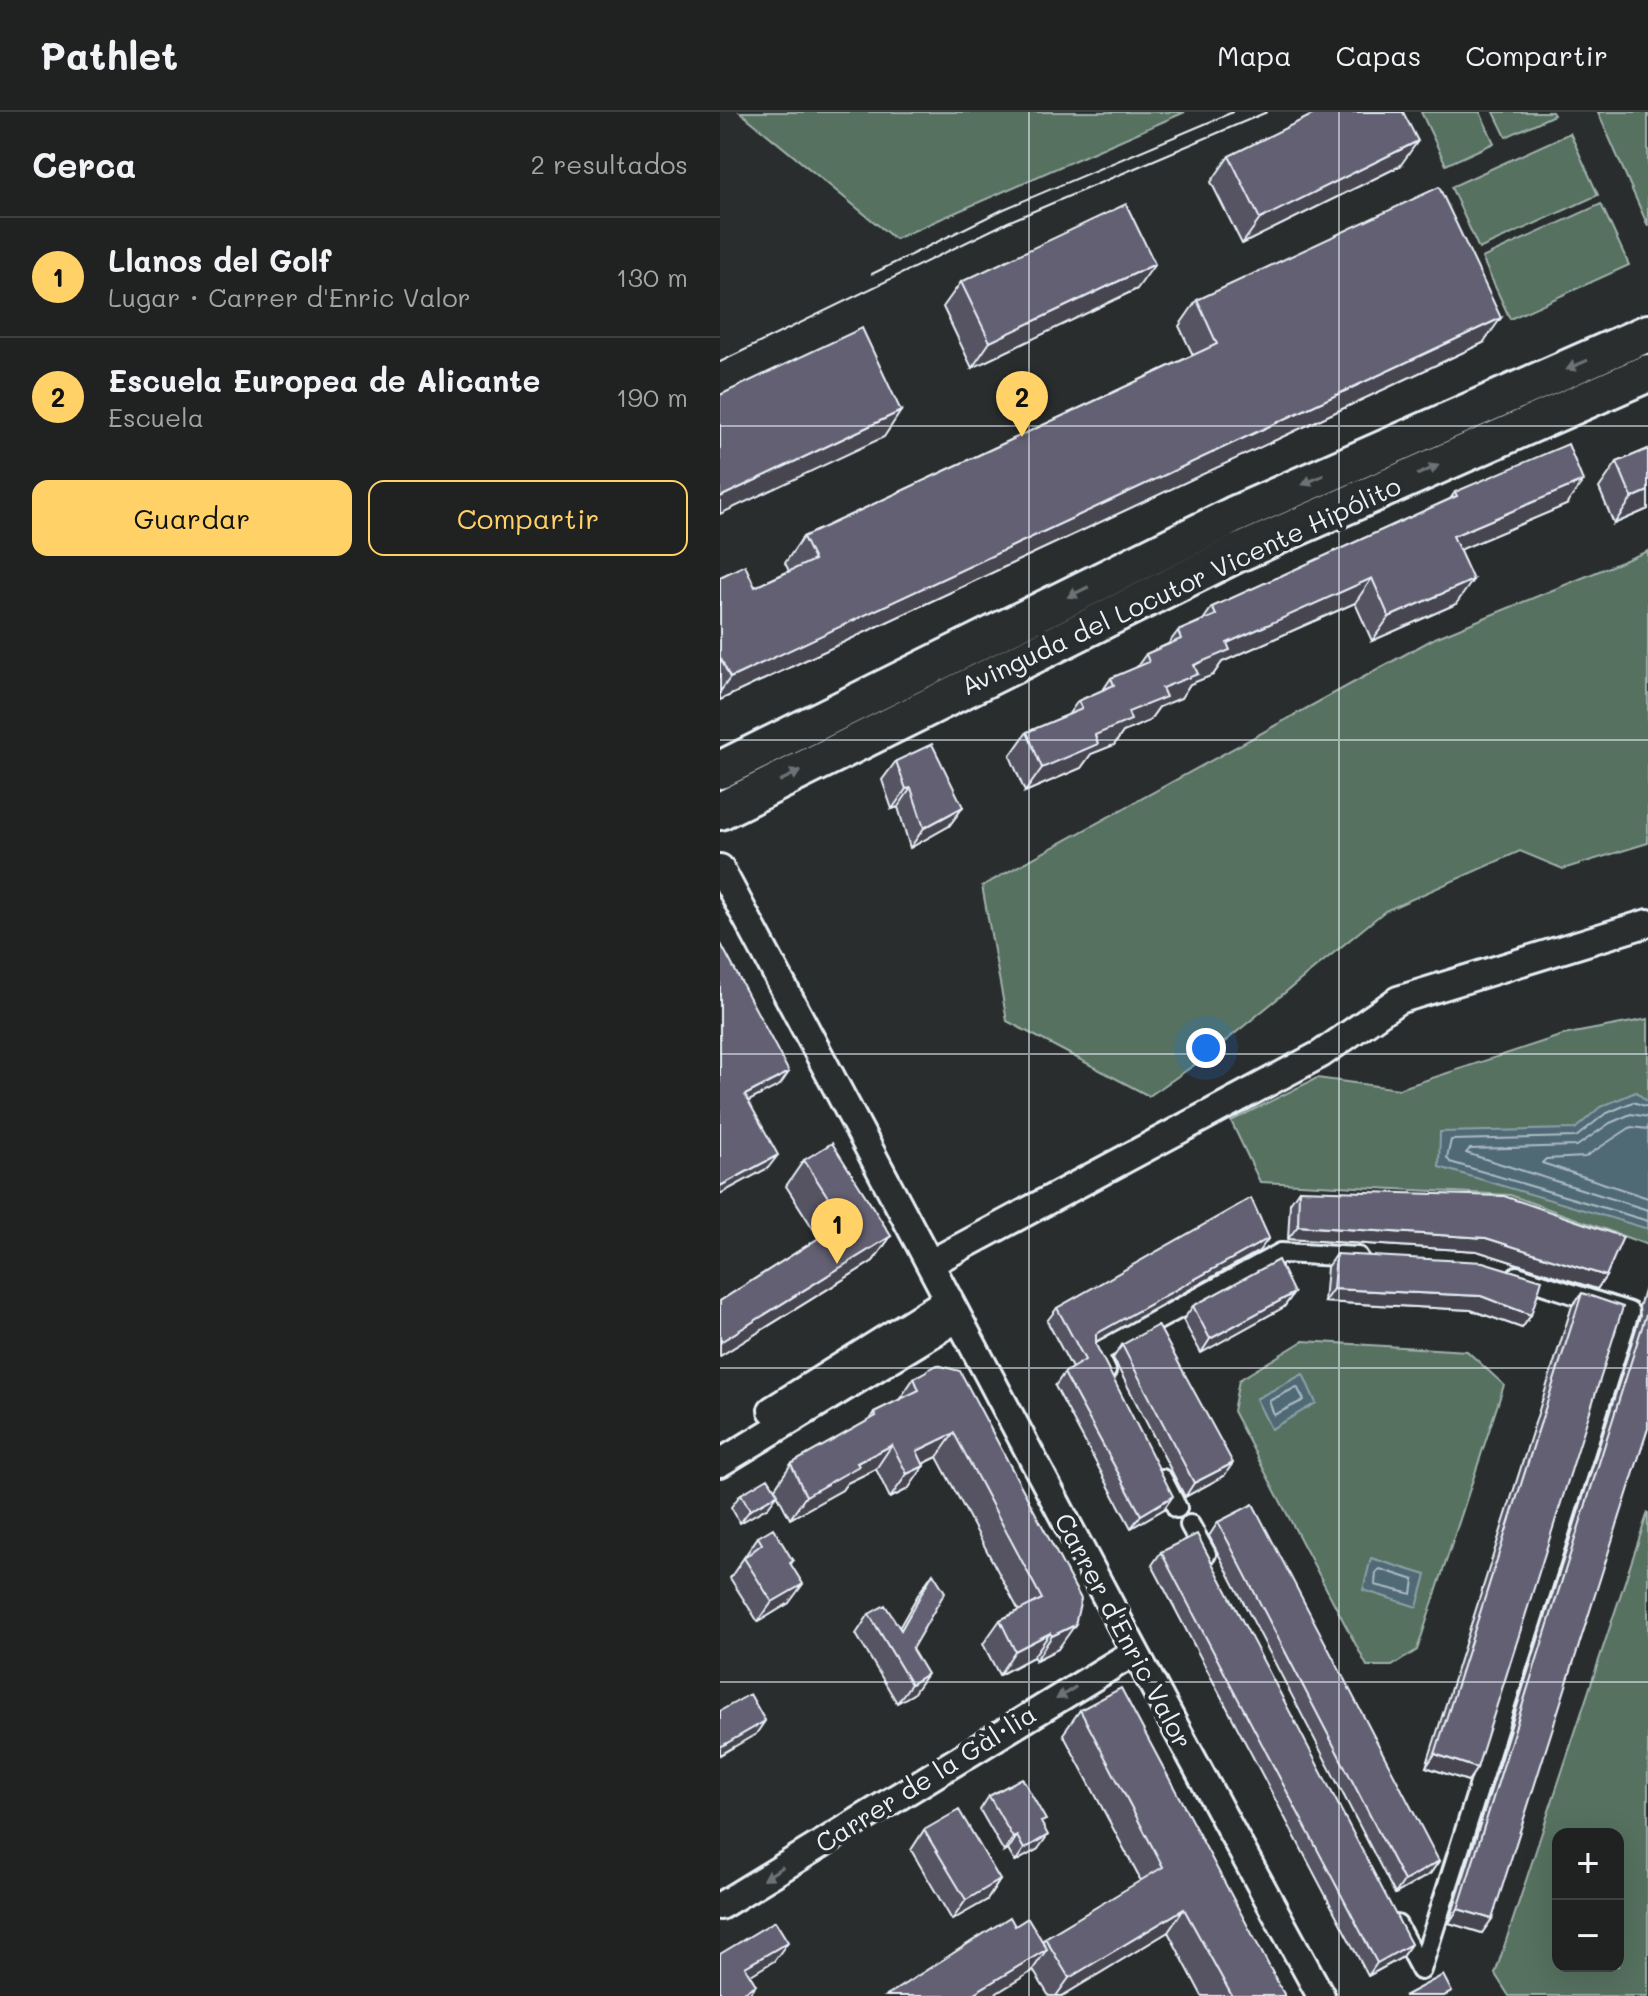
<!DOCTYPE html>
<html lang="es">
<meta charset="utf-8">
<style>
:root{--surface:#202222;--page:#2d2f2f;--text:#f1f3f6;--muted:#a2a4a5;--line:#3d3f40;--accent:#ffd166}
body{margin:0;font-family:Mali,sans-serif;background:var(--page);color:var(--text)}
.controls{position:absolute;right:24px;bottom:24px;display:grid;overflow:hidden;border-radius:16px;box-shadow:0 8px 32px #0002}
.controls button{width:72px;height:72px;display:grid;place-items:center;padding:0;border:0;border-bottom:2px solid var(--line);background:var(--surface);color:var(--text);font:40px sans-serif}
.you{position:absolute;left:486px;top:936px;width:28px;height:28px;margin:-20px;border:6px solid #fff;border-radius:50%;background:#1a73e8;box-shadow:0 0 0 12px #1a73e833}
.badge{display:grid;place-items:center;width:52px;height:52px;border-radius:50%;background:var(--accent);color:#111;font-size:26px;font-weight:700}
.pin{position:absolute;translate:-50% -66px;filter:drop-shadow(0 2px 4px #0008)}
.pin::after{content:'';position:absolute;top:42px;width:28px;height:24px;background:inherit;clip-path:polygon(0 0,100% 0,50% 100%)}
.list{margin:0;padding:0;list-style:none}
h2{display:flex;justify-content:space-between;align-items:center;height:104px;margin:0;padding:0 32px;font-size:34px}
h2 small{font-size:26px;font-weight:400;color:var(--muted)}
.list li{display:grid;grid-template-columns:52px 1fr auto;gap:24px;align-items:center;box-sizing:border-box;height:120px;padding:0 32px;border-top:2px solid var(--line)}
.list b{display:block;font-size:30px;white-space:nowrap}
.list p{margin:0;font-size:26px;white-space:nowrap;color:var(--muted)}
.list em{font-size:26px;font-style:normal;color:var(--muted)}
.actions{display:flex;gap:16px;padding:24px 32px}
.actions a{flex:1;padding:18px 0;border:2px solid var(--accent);border-radius:16px;text-align:center;font-size:28px;color:var(--accent)}
.actions .main{background:var(--accent);color:#111}
.map{position:relative;flex:none;width:928px;height:1884px;overflow:hidden}
header{display:flex;align-items:center;gap:48px;box-sizing:border-box;height:112px;padding:0 40px;background:var(--surface);border-bottom:2px solid var(--line)}
header strong{font-size:38px}
nav{display:flex;gap:44px;margin-inline-start:auto;font-size:28px}
main{display:flex}
aside{flex:1;background:var(--surface)}
.map>svg:first-child{display:block}
.green{fill:#567160;stroke:#9fb1ac;stroke-width:2;fill-rule:evenodd}
.water{fill:#506a75;stroke:#8da0a9;stroke-width:2}
.lines{fill:none;stroke-linecap:round;stroke-linejoin:round}
.shore{stroke:#abbbc4;stroke-width:2}
.pedestrian-casing{stroke:#e8f1f8;stroke-width:24}
.minor-casing{stroke:#e8f1f8;stroke-width:32}
.secondary-casing{stroke:#e8f1f8;stroke-width:42}
.pedestrian{stroke:#2a2d2e;stroke-width:18}
.minor{stroke:#2a2d2e;stroke-width:26}
.secondary{stroke:#2a2d2e;stroke-width:36}
.tram{stroke:#e8f1f8;stroke-width:2}
.wall{fill:#565363;stroke:#e8f1f8;stroke-width:2}
.shaded-wall{fill:#464450;stroke:#e8f1f8;stroke-width:2}
.building{fill:#646173;stroke:#e8f1f8;stroke-width:2}
.oneway{fill:#6c7275}
.grid{fill:none;stroke:#e8f1f8;stroke-width:2;stroke-opacity:0.55}
.labels{text-anchor:middle;stroke-width:8;stroke-linejoin:round;paint-order:stroke}
.street-label{font-size:26px;fill:#e8f1f8;stroke:#2a2d2e}
</style>
<header>
<strong>Pathlet</strong>
<nav><a>Mapa</a><a>Capas</a><a>Compartir</a></nav>
</header>
<main>
<aside>
<h2>Cerca<small>2 resultados</small></h2>
<ul class="list">
<li><span class="badge">1</span><div><b>Llanos del Golf</b><p>Lugar · Carrer d'Enric Valor</p></div><em>130 m</em></li>
<li><span class="badge">2</span><div><b>Escuela Europea de Alicante</b><p>Escuela</p></div><em>190 m</em></li>
</ul>
<div class="actions"><a class="main">Guardar</a><a>Compartir</a></div>
</aside>
<div class="map">
<svg width="928" height="1884" viewBox="0 0 928 1884">
<rect width="100%" height="100%" fill="#2a2d2e"/>
<filter id="ink" filterUnits="userSpaceOnUse"><feTurbulence type="fractalNoise" baseFrequency=".0125" numOctaves="2"/><feDisplacementMap in="SourceGraphic" scale="16" xChannelSelector="R" yChannelSelector="G"/><feConvolveMatrix kernelMatrix="1 2 1 2 8 2 1 2 1" color-interpolation-filters="sRGB"/></filter>
<g filter="url(#ink)">
<path class="green" d="M20,0H465L175,127Z
M701,0H760L774,31L726,53Z
M774,0H832L834,3L786,25Z
M878,0H928V114Z
M850,21L878,83L759,137L731,75Z
M881,92L909,153L790,207L762,146Z
M928,439V731L843,757L800,739L665,799L486,945L429,984L287,909L262,774L715,526Z
M928,907V1133L790,1083L540,1070L511,1009L597,966L679,977L843,923Z
M583,1229L747,1239L784,1273L697,1538L672,1554H647L513,1299L519,1268Z
M928,1400V1884H789L775,1862ZM838,1722H898V1854H838Z"/>
<path class="water" d="M916,980L928,990V1117L719,1055L720,1020L855,1017L880,995Z
M583,1262L596,1291L551,1317L536,1287Z
M651,1446L706,1463L697,1495L643,1478Z"/>
<g class="lines">
<path class="shore" d="M928,995L913,990L885,1002L856,1025L731,1028L727,1046L730,1050L928,1109
M928,1005L911,1002L890,1011L857,1034L750,1037L746,1041L928,1098
M928,1017L911,1015L865,1045L826,1047L822,1051L928,1086
M577,1275L584,1288L554,1303L549,1289Z
M660,1457L694,1468L692,1482L655,1473L656,1460Z"/>
<defs>
<path id="pedestrian" d="M386,1259L377,1241L561,1141L638,1145
M442,1367L457,1396
M470,1413L486,1442
M677,1813L701,1858L909,1200L797,1164"/>
<path id="minor" d="M0,756C201,1132 396,1510 601,1884
M211,1151L601,942L678,888L928,811
M52,1298L229,1187
M0,1351L238,1206
M0,1794L413,1541"/>
<path id="secondary" d="M0,658L514,403L928,221
M0,699L516,442L928,261"/>
</defs>
<use href="#pedestrian" class="pedestrian-casing"/>
<use href="#minor" class="minor-casing"/>
<use href="#secondary" class="secondary-casing"/>
<use href="#pedestrian" class="pedestrian"/>
<use href="#minor" class="minor"/>
<use href="#secondary" class="secondary"/>
<path class="tram" d="M152,162L284,97L513,0
M0,250L288,110L547,0"/>
</g>
<path class="wall" d="M509,44L680,54L522,132L491,70Z
M241,170L417,177L252,256L223,195Z
M477,188L763,231L0,588V465L35,475L69,459L65,451L83,425L473,243L459,214Z
M928,337V397L894,412L879,376L897,350Z
M735,380L846,393L739,438L736,492L652,529L635,491L502,550L493,563L470,572L461,586L439,595L429,609L403,620L394,633L371,642L361,656L305,680L290,644L307,620L348,603L358,589L383,578L391,566L416,556L426,542L448,532L458,519L483,508L492,495L730,387Z
M176,649L243,695L229,714L190,736L178,695L172,697L162,668Z
M84,1048L171,1124L153,1149L0,1244V1189L99,1126L66,1074Z
M579,1078L886,1164L877,1177L757,1139L568,1127L570,1091Z
M539,1139L376,1230V1233L444,1397L411,1416L335,1274L344,1261L352,1256L327,1209L337,1196Z
M616,1142L811,1203L802,1216L751,1198L604,1190L607,1155Z
M928,1166V1316L762,1821L729,1811L920,1204L919,1195Z
M574,1181L564,1195L481,1241L463,1208L473,1194Z
M862,1181L757,1656L748,1669L706,1655L852,1194Z
M402,1233L504,1364L465,1385L393,1246Z
M194,1266L361,1487L338,1537L316,1548L313,1545L279,1563L263,1532L280,1508L299,1499L217,1345L203,1352L188,1377L170,1386L156,1357L127,1371L122,1378L70,1407L57,1382L48,1395L20,1411L11,1395L21,1382L55,1376L71,1352L149,1308L154,1300L179,1288Z
M498,1410L719,1749L710,1762L675,1782L489,1424Z
M38,1425L73,1449L71,1452L69,1491L38,1510L10,1466Z
M441,1440L691,1832L681,1846L648,1864L432,1453Z
M213,1461L192,1537L193,1582L177,1591L136,1522L149,1502L179,1516L199,1481Z
M360,1598L565,1884H482L448,1820L342,1884H329L313,1858L311,1860L295,1814L323,1829L325,1826L421,1769L343,1622Z
M269,1684L322,1713L318,1737L295,1750L288,1738L284,1740L260,1698Z
M204,1718L280,1768L267,1788L232,1808L191,1738Z"/>
<path class="shaded-wall" d="M698,29L680,54L522,132L540,107Z
M435,152L417,177L252,256L270,230Z
M781,206L763,231L0,588V580L10,566Z
M181,299L164,325L0,402V385Z
M863,369L846,393L716,448L733,424Z
M928,379V397L894,412L912,386Z
M652,466L635,491L502,550L493,563L470,572L461,586L439,595L429,609L403,620L394,633L371,642L361,656L305,680L322,656L375,623L507,531Z
M753,468L736,492L652,529L669,505Z
M191,676L178,695L172,697L186,677Z
M243,695L229,714L190,736L204,716Z
M69,960L60,973L15,996L25,983Z
M58,1043L48,1056L0,1082V1074Z
M578,1114L766,1126L886,1164L877,1177L757,1139L568,1127Z
M171,1124L153,1149L0,1244V1232L2,1229Z
M549,1126L539,1139L366,1235L376,1222Z
M613,1177L761,1184L811,1203L802,1216L751,1198L604,1190Z
M574,1181L564,1195L481,1241L490,1227Z
M234,1321L217,1345L186,1360L197,1339Z
M172,1333L156,1357L127,1371L122,1378L70,1407L86,1384L137,1351Z
M513,1351L504,1364L465,1385L474,1371Z
M204,1354L188,1377L170,1386L187,1362Z
M58,1382L48,1395L20,1411L30,1398Z
M453,1384L444,1397L411,1416L421,1403Z
M83,1472L69,1491L38,1510L52,1490Z
M355,1513L338,1537L316,1548L332,1524Z
M330,1521L313,1545L279,1563L295,1539Z
M207,1562L193,1582L177,1591L191,1572Z
M45,1609L36,1622L0,1643V1635Z
M715,1642L757,1656L748,1669L706,1655Z
M328,1723L318,1737L295,1750L304,1737Z
M297,1724L288,1738L284,1740L293,1726Z
M719,1749L710,1762L675,1782L684,1769Z
M280,1768L267,1788L232,1808L246,1788Z
M464,1797L448,1820L342,1884H336L349,1866Z
M738,1797L772,1807L762,1821L729,1811Z
M68,1830L54,1849L11,1875L25,1855Z
M691,1832L681,1846L648,1864L657,1851Z
M327,1837L311,1860L272,1884H249Z
M36,1873L28,1884H17Z"/>
<path class="building" d="M598,0H683L698,29L540,107L509,44Z
M719,75L781,206L10,566L0,545V465L25,453L35,475L94,448L83,425L497,232L477,188Z
M406,92L435,152L270,230L241,170Z
M142,216L181,299L0,385V283Z
M848,332L863,369L733,424L753,468L669,505L652,466L507,531L510,538L474,553L478,562L442,576L446,585L408,600L411,608L375,623L378,632L322,656L307,620L362,597L358,589L394,573L391,566L429,550L426,542L461,527L458,519L496,503L492,495L737,384L735,380Z
M928,337V379L912,386L897,350Z
M212,632L243,695L204,716L191,676L186,677L176,649Z
M0,830L69,960L25,983L58,1043L0,1074Z
M112,1031L171,1124L2,1229L0,1226V1189L124,1110L84,1048Z
M579,1078L784,1084L903,1125L886,1164L766,1126L578,1114Z
M531,1086L549,1126L376,1222V1233L453,1384L421,1403L344,1261L365,1248L337,1196Z
M616,1142L763,1150L822,1168L811,1203L761,1184L613,1177Z
M558,1148L574,1181L490,1227L473,1194Z
M862,1181L903,1195L757,1656L715,1642Z
M928,1196V1316L772,1807L738,1797Z
M438,1213L513,1351L474,1371L402,1233Z
M217,1253L240,1259L361,1487L355,1513L332,1524L330,1521L295,1539L280,1508L322,1487L234,1321L197,1339L204,1354L187,1362L172,1333L137,1351L139,1354L86,1384L71,1352L156,1304L154,1300L199,1278L194,1266Z
M48,1366L58,1382L30,1398L21,1382Z
M533,1392L719,1749L684,1769L498,1410Z
M53,1416L73,1449L70,1451L83,1472L52,1490L24,1446L42,1432L38,1425Z
M477,1422L691,1832L657,1851L441,1440Z
M213,1461L225,1480L192,1537L207,1562L191,1572L149,1502L165,1493L181,1518Z
M401,1576L565,1884H512L464,1797L349,1866L325,1826L443,1755L360,1598Z
M30,1582L45,1609L0,1635V1599Z
M302,1666L326,1708L321,1710L328,1723L304,1737L297,1724L293,1726L269,1684Z
M239,1698L280,1768L246,1788L204,1718Z
M290,1805L295,1814L308,1806L327,1837L249,1884H166Z
M55,1809L68,1830L25,1855L36,1873L17,1884H0V1842Z
M723,1863L732,1880L724,1884H684Z"/>
<defs><path id="oneway-solid" d="M-6-.8H1V-3.2L6.5 0L1 3.2V.8H-6Z" transform="scale(2)"/></defs>
<g class="oneway">
<use href="#oneway-solid" transform="translate(857 253) rotate(156)"/>
<use href="#oneway-solid" transform="translate(708 358) rotate(-24)"/>
<use href="#oneway-solid" transform="translate(593 368) rotate(156)"/>
<use href="#oneway-solid" transform="translate(358 480) rotate(154)"/>
<use href="#oneway-solid" transform="translate(70 664) rotate(-26)"/>
<use href="#oneway-solid" transform="translate(346 1581) rotate(148)"/>
<use href="#oneway-solid" transform="translate(53 1761) rotate(148)"/>
</g>
</g>
<path class="grid" d="M309,0V1884M619,0V1884M0,314H928M0,628H928M0,942H928M0,1256H928M0,1570H928"/>
<g class="labels">
<g class="street-label">
<text transform="translate(461 474) rotate(-25)" y="9">Avinguda del Locutor Vicente Hipólito</text>
<text transform="translate(403 1519) rotate(62)" y="9">Carrer d'Enric Valor</text>
<text transform="translate(206 1667) rotate(-32)" y="9">Carrer de la Gàl·lia</text>
</g>
</g>
</svg>
<div class="controls">
<button>+</button>
<button>−</button>
</div>
<div class="you"></div>
<div class="pin badge" style="left:117px;top:1152px">1</div>
<div class="pin badge" style="left:302px;top:325px">2</div>
</div>
</main>
